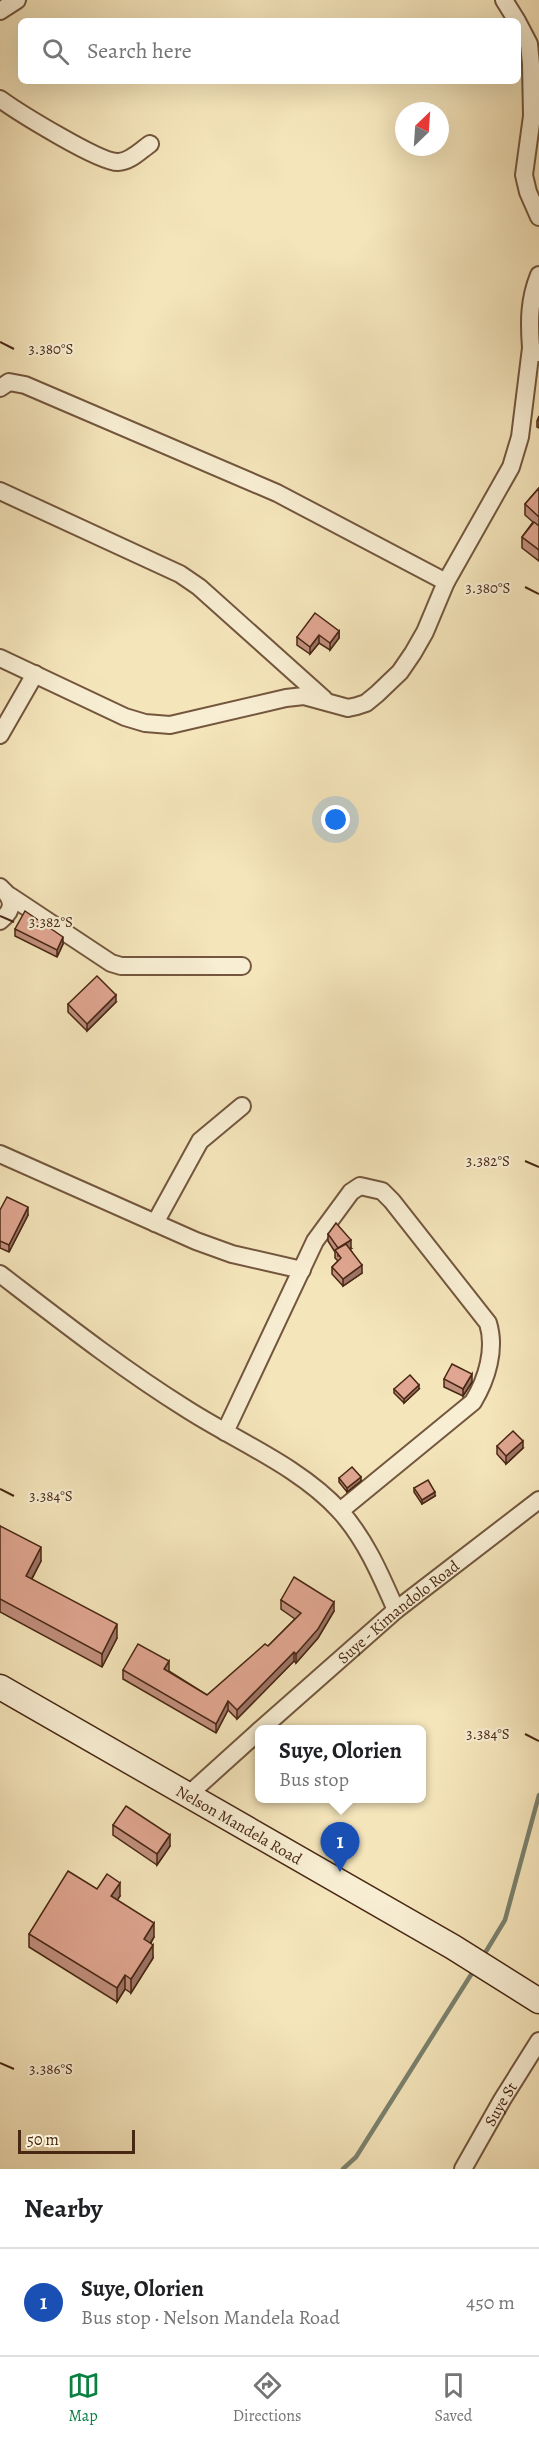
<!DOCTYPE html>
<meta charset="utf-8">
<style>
:root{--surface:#fff;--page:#f6f6f6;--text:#202124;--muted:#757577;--line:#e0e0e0;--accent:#0b8043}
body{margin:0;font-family:Alegreya,serif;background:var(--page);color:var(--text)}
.compass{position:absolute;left:395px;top:102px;width:54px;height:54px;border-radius:50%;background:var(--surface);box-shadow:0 6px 24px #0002;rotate:25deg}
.scale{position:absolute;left:18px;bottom:15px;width:117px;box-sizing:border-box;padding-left:6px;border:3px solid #482713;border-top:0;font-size:16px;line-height:21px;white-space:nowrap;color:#482713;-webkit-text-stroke:4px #f8eed3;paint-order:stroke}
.you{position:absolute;left:336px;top:820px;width:21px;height:21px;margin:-15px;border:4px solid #fff;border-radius:50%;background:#1a73e8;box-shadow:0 0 0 9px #1a73e833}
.badge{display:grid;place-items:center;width:39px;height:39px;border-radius:50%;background:var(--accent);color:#fff;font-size:20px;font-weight:700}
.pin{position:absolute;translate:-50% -50px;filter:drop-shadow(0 2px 3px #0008)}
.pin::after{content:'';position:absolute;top:32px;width:21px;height:18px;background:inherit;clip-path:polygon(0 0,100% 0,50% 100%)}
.popup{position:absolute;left:255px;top:1725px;width:171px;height:78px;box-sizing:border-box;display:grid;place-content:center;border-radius:9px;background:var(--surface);filter:drop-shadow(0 2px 4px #0005);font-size:20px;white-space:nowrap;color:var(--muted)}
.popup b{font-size:22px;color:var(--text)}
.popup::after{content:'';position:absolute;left:50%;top:100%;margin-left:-12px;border:12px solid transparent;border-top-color:var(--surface)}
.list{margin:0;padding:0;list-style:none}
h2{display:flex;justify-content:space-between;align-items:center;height:78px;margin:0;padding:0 24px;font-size:26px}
h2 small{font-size:20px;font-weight:400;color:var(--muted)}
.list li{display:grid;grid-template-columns:39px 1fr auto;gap:18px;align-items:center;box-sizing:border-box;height:108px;padding:0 24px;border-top:2px solid var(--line)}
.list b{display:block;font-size:22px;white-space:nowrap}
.list p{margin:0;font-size:20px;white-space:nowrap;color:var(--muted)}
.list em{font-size:20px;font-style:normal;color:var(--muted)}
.icon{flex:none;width:33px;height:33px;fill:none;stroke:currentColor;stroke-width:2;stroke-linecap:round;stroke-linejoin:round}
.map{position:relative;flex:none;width:539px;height:2169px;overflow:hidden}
.search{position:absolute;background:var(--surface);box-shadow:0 6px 24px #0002;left:18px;right:18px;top:18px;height:66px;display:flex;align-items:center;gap:15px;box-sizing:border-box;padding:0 21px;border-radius:9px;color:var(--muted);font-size:22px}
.sheet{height:186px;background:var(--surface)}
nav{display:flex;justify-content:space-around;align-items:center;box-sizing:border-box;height:84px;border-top:2px solid var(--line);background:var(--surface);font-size:16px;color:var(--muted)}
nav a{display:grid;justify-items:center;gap:3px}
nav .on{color:var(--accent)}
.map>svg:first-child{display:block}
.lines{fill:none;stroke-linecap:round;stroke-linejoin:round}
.stream{stroke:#7b826f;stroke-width:4.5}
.street-casing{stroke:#73563d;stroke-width:20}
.secondary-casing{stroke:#482713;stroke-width:27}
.street{stroke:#f8eed3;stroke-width:16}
.secondary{stroke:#f8eed3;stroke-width:24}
.wall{fill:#c18f7d;stroke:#482713;stroke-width:1.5}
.shaded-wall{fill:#9d7466;stroke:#482713;stroke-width:1.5}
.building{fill:#e0a691;stroke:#482713;stroke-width:1.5}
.ticks{fill:none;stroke:#482713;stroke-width:2}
.labels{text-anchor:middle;stroke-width:4.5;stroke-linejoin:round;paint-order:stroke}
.street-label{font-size:16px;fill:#482713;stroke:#f8eed3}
.ticks-label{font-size:15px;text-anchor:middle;fill:#482713;stroke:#f8eed3;stroke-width:4.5;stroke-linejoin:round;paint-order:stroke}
</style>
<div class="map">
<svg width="539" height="2169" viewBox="0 0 539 2169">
<rect width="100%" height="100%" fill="#f5e5bb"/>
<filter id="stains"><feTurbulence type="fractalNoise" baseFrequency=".00333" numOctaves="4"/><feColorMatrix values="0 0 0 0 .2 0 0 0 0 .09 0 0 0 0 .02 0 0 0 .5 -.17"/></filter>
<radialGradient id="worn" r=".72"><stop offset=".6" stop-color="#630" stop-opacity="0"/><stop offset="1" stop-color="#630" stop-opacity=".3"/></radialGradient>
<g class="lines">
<path class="stream" d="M482,1958L505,1920L539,1795
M343,2169L356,2157L474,1970"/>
<defs>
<g id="street">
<path d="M504,0L517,21"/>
<path d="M0,11L17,0"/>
<path d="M518,23L529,44L531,64L532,116L524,175L528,192L539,217"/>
<path d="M0,99C18,112 100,163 118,162C130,162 141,150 150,144"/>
<path d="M538,353L531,348C529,321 529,300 539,275"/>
<path d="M0,388L9,382L25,385L277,493L446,582"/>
<path d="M0,491L180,574L199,587L324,699"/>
<path d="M0,658L125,717L145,723L170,725L286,698L304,696L348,708L357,706L366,703L377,694L400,672L413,653L425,632L446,582L511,467L520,437L531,348"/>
<path d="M0,735L35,674"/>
<path d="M0,887C14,899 15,909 0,921"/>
<path d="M10,896L111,963L121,966H242"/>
<path d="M0,1154L196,1241L232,1254L302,1270"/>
<path d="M155,1223L200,1141L242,1106"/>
<path d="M0,1274C60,1320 121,1368 185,1408C236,1441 299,1466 340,1511C366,1540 381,1576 396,1610"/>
<path d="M225,1432L315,1241L351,1192L360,1186L382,1191L392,1201L488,1323C496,1349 487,1379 473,1402L340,1511"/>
<path id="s1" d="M260,1730L396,1610L539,1500"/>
<path d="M187,1796L259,1731"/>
<path id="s2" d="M463,2169L502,2100L539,2041"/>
</g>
<g id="secondary">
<path id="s3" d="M0,1687L453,1947L539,2001"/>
</g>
</defs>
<use href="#street" class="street-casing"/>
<use href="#secondary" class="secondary-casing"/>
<use href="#street" class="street"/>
<use href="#secondary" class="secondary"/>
</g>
<path class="wall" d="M539,416V428L537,427V421Z
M539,488V561L522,548V537L533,522L525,515V504Z
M339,631V638L330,650L319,643L310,654L297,645V637Z
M15,929L63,944L57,957L15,936Z
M116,1002L87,1031L68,1012V1004Z
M0,1210L28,1215L9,1252L0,1248Z
M328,1234L351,1248H350L362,1273L343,1286L332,1274V1267L338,1261L335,1258V1252L328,1241Z
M444,1379L472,1382L463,1396L444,1387Z
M394,1389H419L404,1403L394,1393Z
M497,1446L523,1448L506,1464L497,1454Z
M339,1478L361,1481L347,1492L339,1482Z
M414,1488L435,1496L422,1504L414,1492Z
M0,1526L41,1561L32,1579L117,1638L102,1667L0,1612Z
M281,1600L334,1611L318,1638L296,1663L294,1661L237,1719L228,1710L216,1733L123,1679V1670L169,1671L207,1695L268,1646L295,1619L281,1609Z
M113,1825L170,1846L157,1865L113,1835Z
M97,1889L120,1896L117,1900L154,1937L151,1943L153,1958L131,1993L125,1989L117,2002L29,1947V1934Z"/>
<path class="shaded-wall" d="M339,631V638L330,650V643Z
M319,635V643L310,654V647Z
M63,937V944L57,957V950Z
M116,995V1002L87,1031V1024Z
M28,1207V1215L9,1252V1245Z
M351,1240V1248L338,1256V1248Z
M362,1265V1273L343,1286V1279Z
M472,1374V1382L463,1396V1389Z
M419,1385V1389L404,1403V1399Z
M523,1441V1448L506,1464V1456Z
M361,1477V1481L347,1492V1488Z
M435,1492V1496L422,1504V1500Z
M41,1547V1561L26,1589V1576Z
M334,1602V1611L318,1638L296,1663V1654Z
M117,1624V1638L102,1667V1654Z
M294,1652V1661L237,1719V1710Z
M169,1661V1671L164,1678V1669Z
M228,1701V1710L216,1733V1724Z
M170,1835V1846L157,1865V1854Z
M120,1883V1896L111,1910V1896Z
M154,1923V1937L144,1953V1939Z
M153,1945V1958L131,1993V1979Z
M125,1975V1989L117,2002V1988Z"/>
<path class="building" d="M539,488V517L525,504Z
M534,522L539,526V550L522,537Z
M315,613L339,631L330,643L319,635L310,647L297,637Z
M25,911L63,937L57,950L15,929Z
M97,976L116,995L87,1024L68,1004Z
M7,1197L28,1207L9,1245L0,1241V1210Z
M336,1223L351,1240L338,1248L328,1234Z
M346,1244L362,1265L343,1279L332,1267L341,1258L335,1250Z
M452,1364L472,1374L463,1389L444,1379Z
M410,1375L419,1385L404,1399L394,1389Z
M513,1431L523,1441L506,1456L497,1446Z
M352,1467L361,1477L347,1488L339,1478Z
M428,1480L435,1492L422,1500L414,1488Z
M0,1526L41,1547L26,1576L117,1624L102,1654L0,1599Z
M294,1577L334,1602L318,1629L296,1654L294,1652L237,1710L228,1701L216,1724L123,1670L138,1644L169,1661L164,1669L207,1695L265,1644L268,1646L301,1613L281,1600Z
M126,1806L170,1835L157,1854L113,1825Z
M68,1871L97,1889L107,1874L120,1883L111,1896L154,1923L144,1939L153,1945L131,1979L125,1975L117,1988L29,1934Z"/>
<path class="ticks" d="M0,342L14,349M525,587L539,594M0,916L14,922M525,1161L539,1167M0,1489L14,1496M525,1734L539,1741M0,2063L14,2069"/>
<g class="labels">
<g class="street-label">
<text dy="6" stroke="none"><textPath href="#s1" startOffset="182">Suye - Kimandolo Road</textPath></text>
<text dy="6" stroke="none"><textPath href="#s3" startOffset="276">Nelson Mandela Road</textPath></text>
<text dy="6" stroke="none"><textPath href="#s2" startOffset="75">Suye St</textPath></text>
</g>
</g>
<g class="ticks-label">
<text x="51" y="354">3.380°S</text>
<text x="488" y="593">3.380°S</text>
<text x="51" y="927">3.382°S</text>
<text x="488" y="1166">3.382°S</text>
<text x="51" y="1501">3.384°S</text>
<text x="488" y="1739">3.384°S</text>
<text x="51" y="2074">3.386°S</text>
</g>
<rect width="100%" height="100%" filter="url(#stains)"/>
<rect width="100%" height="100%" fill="url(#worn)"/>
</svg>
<svg class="compass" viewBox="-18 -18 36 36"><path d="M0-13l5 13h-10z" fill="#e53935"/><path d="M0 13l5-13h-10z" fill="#757577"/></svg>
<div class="scale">50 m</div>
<div class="you"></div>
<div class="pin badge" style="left:340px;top:1872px;background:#1a4fb4">1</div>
<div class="popup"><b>Suye, Olorien</b>Bus stop</div>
<div class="search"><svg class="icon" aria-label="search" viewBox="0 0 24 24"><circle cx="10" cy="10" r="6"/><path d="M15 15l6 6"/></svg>Search here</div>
</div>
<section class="sheet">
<h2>Nearby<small></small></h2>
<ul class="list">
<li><span class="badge" style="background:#1a4fb4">1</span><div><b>Suye, Olorien</b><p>Bus stop · Nelson Mandela Road</p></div><em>450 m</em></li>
</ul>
</section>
<nav>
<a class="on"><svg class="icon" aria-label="map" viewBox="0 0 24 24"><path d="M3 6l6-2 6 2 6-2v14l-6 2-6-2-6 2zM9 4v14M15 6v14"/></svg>Map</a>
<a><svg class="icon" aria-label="directions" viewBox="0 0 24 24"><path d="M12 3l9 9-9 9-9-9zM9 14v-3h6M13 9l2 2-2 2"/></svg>Directions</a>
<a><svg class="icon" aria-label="saved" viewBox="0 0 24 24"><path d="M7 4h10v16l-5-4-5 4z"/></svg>Saved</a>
</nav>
